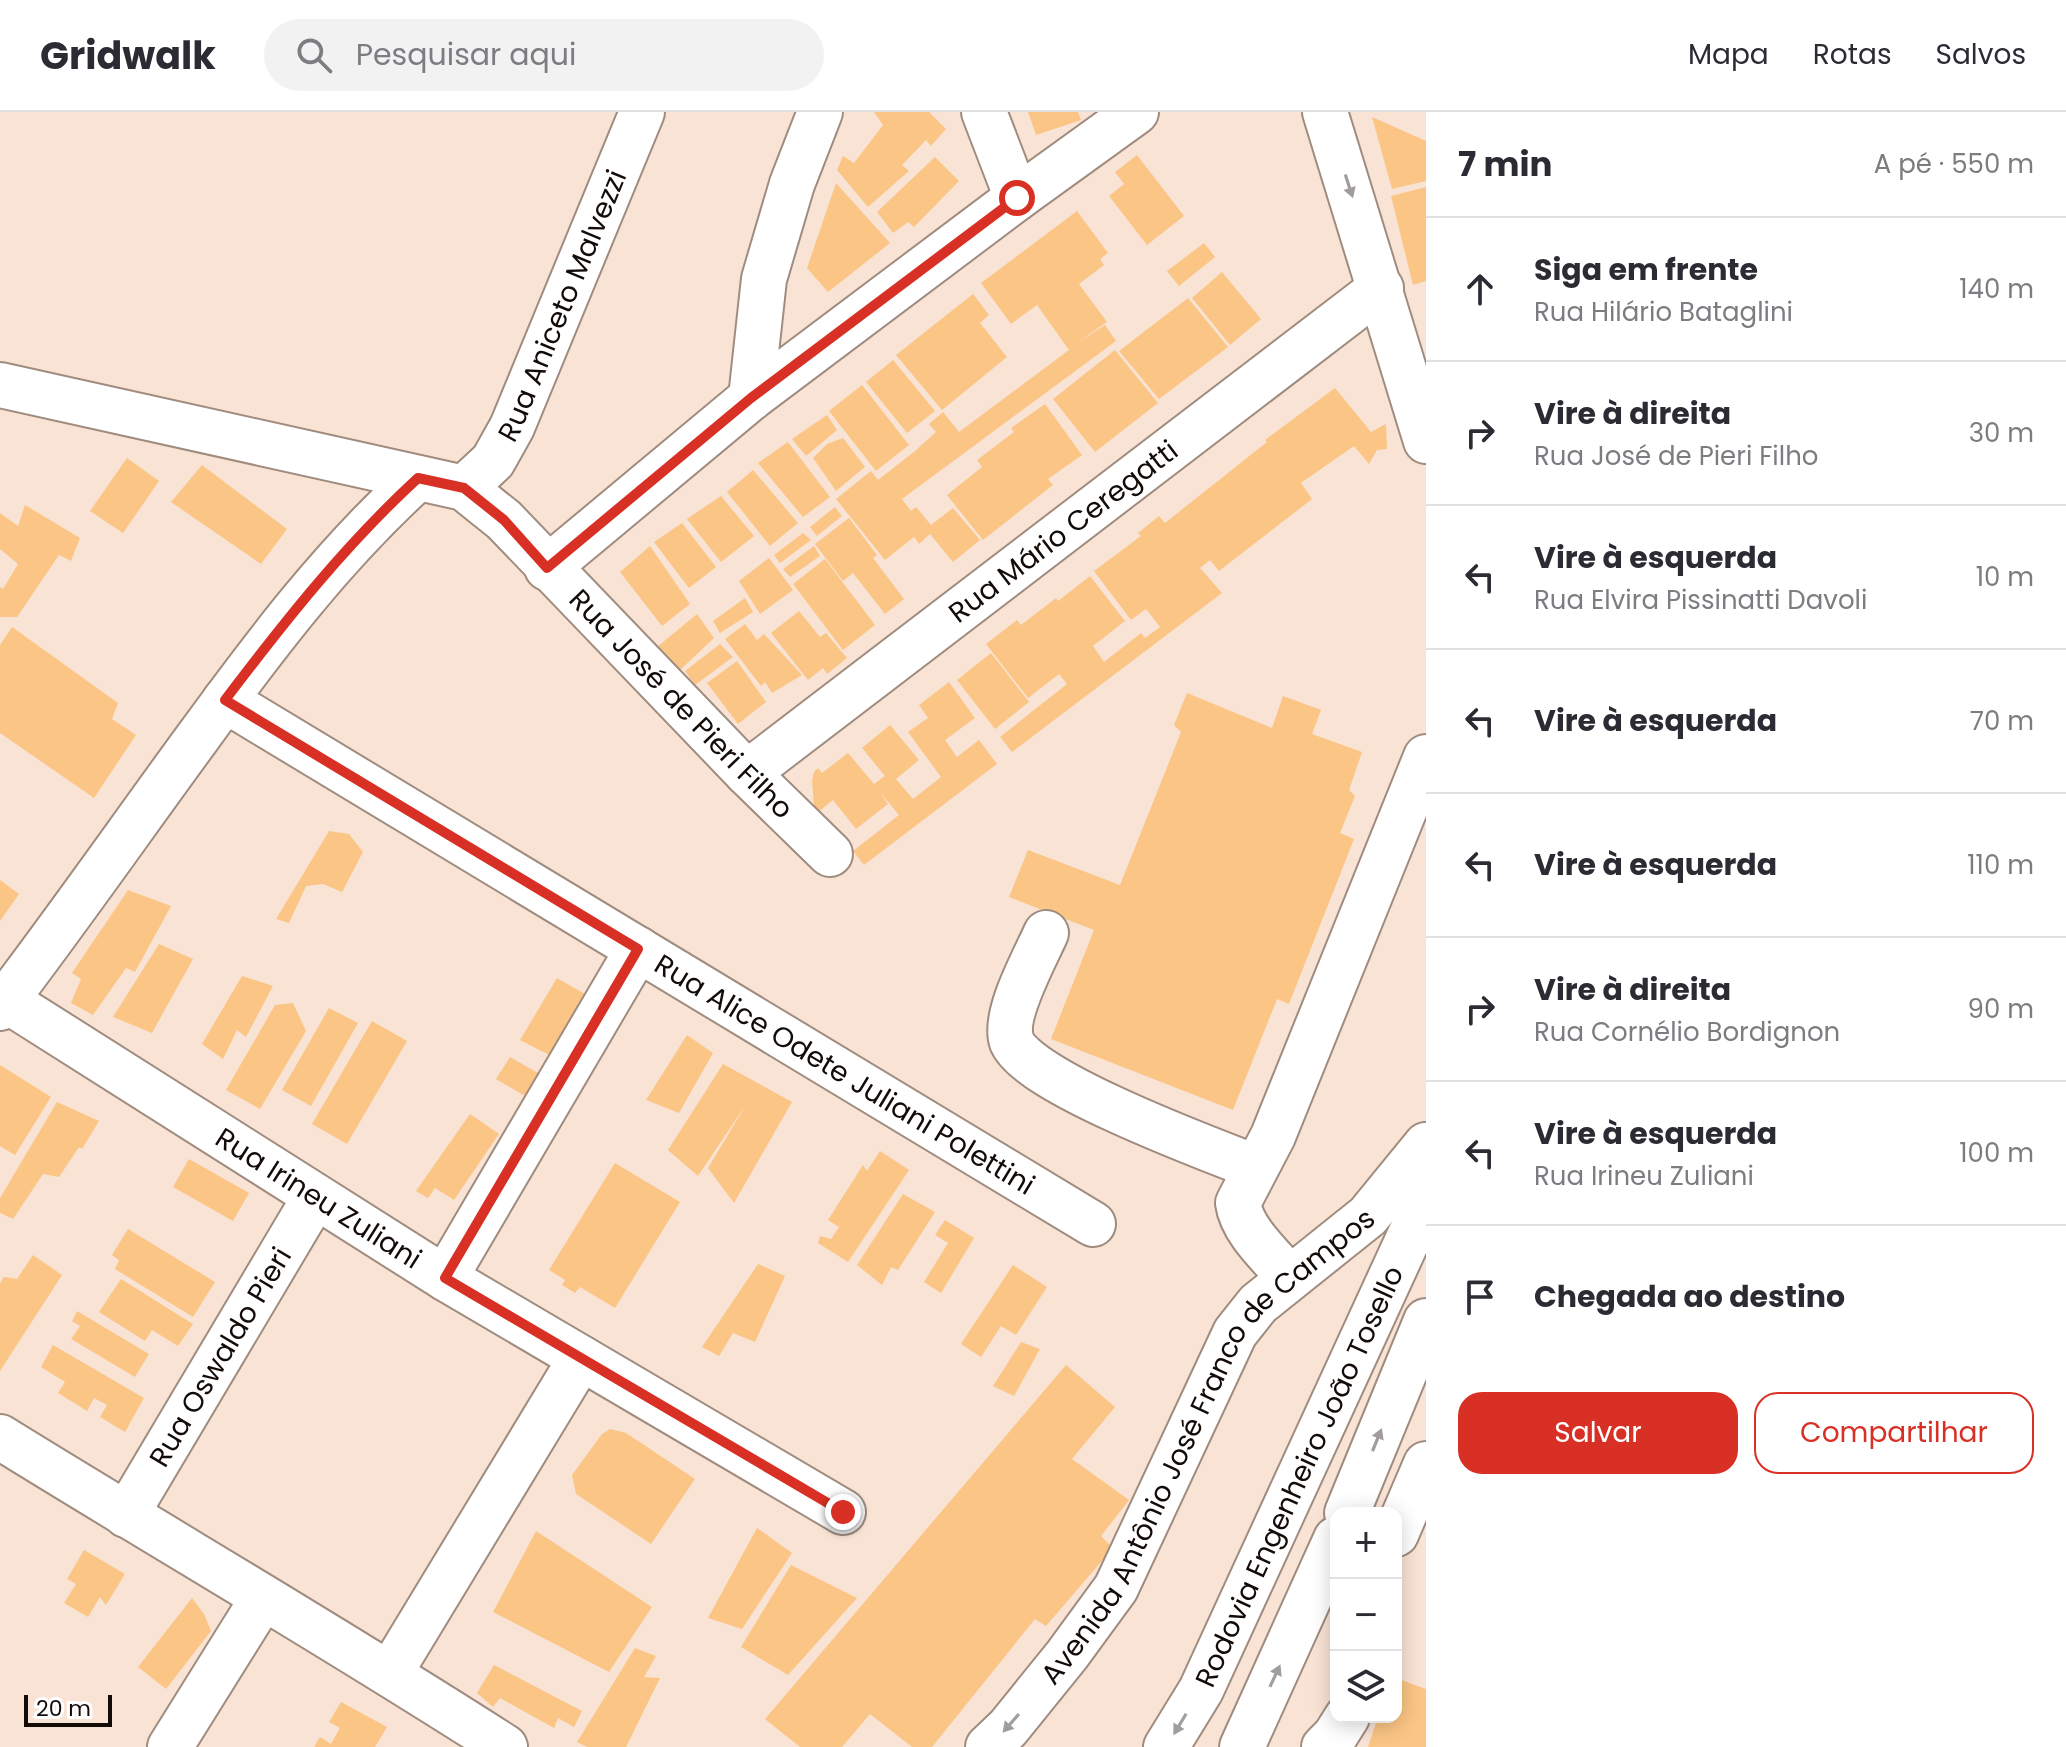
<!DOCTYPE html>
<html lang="pt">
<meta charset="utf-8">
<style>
:root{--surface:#fff;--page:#f2f2f3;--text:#2b2b33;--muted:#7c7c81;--line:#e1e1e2;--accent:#d93025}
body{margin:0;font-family:Poppins,sans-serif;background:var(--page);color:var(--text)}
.controls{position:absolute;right:24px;bottom:24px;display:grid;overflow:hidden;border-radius:16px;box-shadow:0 4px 20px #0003}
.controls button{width:72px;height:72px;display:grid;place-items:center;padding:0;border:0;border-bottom:2px solid var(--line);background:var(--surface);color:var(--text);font:40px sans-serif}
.scale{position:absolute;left:24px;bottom:20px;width:88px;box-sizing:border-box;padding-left:8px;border:4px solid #120b07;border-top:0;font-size:22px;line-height:28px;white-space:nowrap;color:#120b07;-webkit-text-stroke:6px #fff;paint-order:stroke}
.stop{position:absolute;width:24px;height:24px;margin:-18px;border:6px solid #d93025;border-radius:50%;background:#fff}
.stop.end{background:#d93025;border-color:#fff;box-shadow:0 2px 8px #0008}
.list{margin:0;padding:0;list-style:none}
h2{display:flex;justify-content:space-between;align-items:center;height:104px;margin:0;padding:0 32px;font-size:34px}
h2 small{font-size:26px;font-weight:400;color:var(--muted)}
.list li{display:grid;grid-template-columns:52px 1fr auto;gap:24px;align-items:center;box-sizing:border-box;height:144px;padding:0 32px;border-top:2px solid var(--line)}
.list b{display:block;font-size:30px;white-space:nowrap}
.list p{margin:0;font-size:26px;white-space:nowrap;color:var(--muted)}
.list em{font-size:26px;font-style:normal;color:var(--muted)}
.actions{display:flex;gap:16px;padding:24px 32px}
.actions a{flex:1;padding:18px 0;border:2px solid var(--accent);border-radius:24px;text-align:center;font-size:28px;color:var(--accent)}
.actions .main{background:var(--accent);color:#fff}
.icon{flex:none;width:44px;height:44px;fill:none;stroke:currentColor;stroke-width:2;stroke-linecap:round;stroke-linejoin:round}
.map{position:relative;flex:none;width:1426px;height:1635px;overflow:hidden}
header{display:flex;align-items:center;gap:48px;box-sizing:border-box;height:112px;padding:0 40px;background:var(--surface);border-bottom:2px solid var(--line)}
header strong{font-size:38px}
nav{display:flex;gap:44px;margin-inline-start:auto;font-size:28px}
.search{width:560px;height:72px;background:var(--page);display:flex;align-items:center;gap:20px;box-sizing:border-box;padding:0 28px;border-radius:44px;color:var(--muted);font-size:30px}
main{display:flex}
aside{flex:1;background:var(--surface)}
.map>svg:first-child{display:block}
.building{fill:#fbc585}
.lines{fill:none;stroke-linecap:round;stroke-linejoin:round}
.minor-casing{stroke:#a08c7f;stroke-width:48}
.major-casing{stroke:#a08c7f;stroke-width:48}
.minor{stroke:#fff;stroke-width:44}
.major{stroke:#fff;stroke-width:44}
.oneway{fill:#a09d9c}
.route{stroke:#d93025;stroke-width:10}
.labels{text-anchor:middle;stroke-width:6;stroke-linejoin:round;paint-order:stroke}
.street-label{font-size:28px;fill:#120b07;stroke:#fff}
</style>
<header>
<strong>Gridwalk</strong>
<div class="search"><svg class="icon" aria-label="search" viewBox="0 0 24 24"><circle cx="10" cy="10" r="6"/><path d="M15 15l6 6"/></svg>Pesquisar aqui</div>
<nav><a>Mapa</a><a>Rotas</a><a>Salvos</a></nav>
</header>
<main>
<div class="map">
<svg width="1426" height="1635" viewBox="0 0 1426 1635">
<rect width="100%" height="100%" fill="#f9e3d5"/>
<path class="building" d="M874,0H929L946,17L931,34L926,28L902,53L909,59L868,95L837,58L843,44L854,51L883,13Z
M1028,0H1078L1081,8L1036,23Z
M1372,5L1426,29V69L1392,77Z
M1137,43L1184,104L1147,133L1109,84L1124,72L1115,60Z
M935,45L959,69L914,115L908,110L893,121L877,100Z
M836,71L890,131L828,180L807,156Z
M1426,75V169L1413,173L1391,84Z
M1077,99L1108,141L1100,147L1104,153L1079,172L1107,210L1075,232L1105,213L1116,229L902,387L911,399L916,395L931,413L953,396L980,428L953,450L930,422L919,432L914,425L885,448L836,387L871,359L878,368L915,339L936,320L929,312L943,300L959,320L1069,238L1037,193L1011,212L981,171Z
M1204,131L1215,145L1179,174L1167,159Z
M1222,160L1261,207L1230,233L1192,186Z
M973,182L989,203L980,211L1007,245L942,298L896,243Z
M1188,186L1228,235L1159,287L1119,239Z
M1115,238L1158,291L1095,340L1053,287Z
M893,248L935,299L907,321L866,270Z
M862,273L909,333L876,359L829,299Z
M1335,276L1371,320L1386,312L1387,337L1377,338L1369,352L1354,334L1301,371L1312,387L1219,459L1210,448L1200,456L1222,481L1012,640L1000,625L1067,572L1059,562L1028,586L986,532L1017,508L1021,513L1056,486L1058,489L1090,464L1125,509L1093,534L1104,550L1141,521L1145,526L1160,515L1146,497L1131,508L1094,459L1141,424L1138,421L1159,404L1165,411L1267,330L1265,328Z
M1045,292L1082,343L1048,367L1053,373L983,428L947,383L982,355L977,348L1014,320L1011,316Z
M827,303L837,318L806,344L792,327Z
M843,326L865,355L836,379L813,346L827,332Z
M788,330L830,385L803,405L758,351Z
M127,346L159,369L123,421L90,399Z
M202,353L287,417L261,452L171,390Z
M753,358L798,411L770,434L727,380Z
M721,384L754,424L721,450L687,407Z
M25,393L80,426L71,449L59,443L17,505H0V475L3,477L18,452L0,437V401L18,414Z
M835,395L842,404L817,424L810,415Z
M849,406L877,443L873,446L904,487L885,502L853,461L843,469L815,432Z
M682,411L716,455L689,476L654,430Z
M803,421L811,428L780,451L774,443Z
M650,434L690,492L662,514L620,460Z
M814,434L820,444L790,465L783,457Z
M769,446L793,478L760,502L739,469Z
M825,447L875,513L843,538L793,472Z
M745,486L753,500L720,521L713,509Z
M799,499L820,525L826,521L847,546L827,562L823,556L808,568L771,521Z
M697,502L714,526L680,558L657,535Z
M745,512L757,528L764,522L802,563L772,581L765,570L761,574L725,527Z
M12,515L118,591L112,607L136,623L94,686L0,621V533Z
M720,532L733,545L695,573L685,559Z
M991,541L1029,590L995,617L957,568Z
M737,549L766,590L738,612L707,571Z
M949,570L975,606L945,628L957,645L979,628L997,652L864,753L853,739L899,703L880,680L888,692L856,717L833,688L817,701L814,696L812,668L814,660L818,656L822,661L848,641L874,672L885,664L862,636L890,613L919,648L896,667L913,687L941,665L908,620L928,606L919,593Z
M1187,581L1272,616L1283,584L1321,598L1312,622L1362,640L1349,678L1355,684L1340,721L1354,727L1289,892L1277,887L1233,998L1051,927L1094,818L1009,785L1028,738L1120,773L1181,620L1174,613Z
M329,719L349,722L363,740L342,780L323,772L306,774L289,811L276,807Z
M0,768L19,782L0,809Z
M128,778L171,794L135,860L126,856L93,903L71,891L81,867L72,861Z
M159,832L193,847L152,921L113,905Z
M242,864L273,874L246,925L237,918L223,947L202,932Z
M557,866L585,882L551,944L520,928Z
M293,891L306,919L260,997L226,978L275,893Z
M329,896L358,911L311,994L282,978Z
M372,909L407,929L347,1032L312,1012Z
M687,923L713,941L679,1001L646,988Z
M510,945L545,965L532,988L496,967Z
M723,952L792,990L734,1091L708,1056L747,991L698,1064L668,1038Z
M0,953L51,985L15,1043L0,1034Z
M57,990L99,1009L82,1037L79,1035L59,1065L43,1062L13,1107L0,1101V1086Z
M470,1002L499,1022L454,1088L435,1076L428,1086L416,1079Z
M880,1039L909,1058L848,1150L818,1131L820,1124L831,1127L839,1115L828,1108L863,1053L867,1059Z
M189,1047L249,1081L233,1109L173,1075Z
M615,1051L680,1090L615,1196L580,1175L575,1181L562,1173L565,1168L549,1158Z
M903,1082L935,1100L898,1158L891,1155L882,1173L857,1153Z
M945,1108L974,1126L941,1181L924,1170L948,1131L935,1123Z
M128,1117L215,1170L193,1205L115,1157L119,1148L112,1143Z
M33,1143L62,1163L0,1259V1171L4,1165L17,1167Z
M758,1152L785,1164L755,1230L733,1221L719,1244L702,1235Z
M1013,1153L1047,1175L1016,1223L1001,1214L981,1245L961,1232Z
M121,1167L193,1212L178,1234L152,1218L145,1229L99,1200Z
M77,1199L149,1242L135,1265L71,1227L80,1214L72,1209Z
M1021,1230L1040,1237L1014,1284L993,1274Z
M53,1233L144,1286L125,1320L100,1305L107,1293L94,1286L87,1299L58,1281L65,1270L41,1255Z
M1066,1253L1115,1295L1072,1347L1129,1388L1101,1424L1113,1436L1046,1514L1035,1507L932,1635H912L870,1602L842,1635H800L765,1607Z
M610,1317L626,1321L695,1367L651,1432L576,1382L572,1363L602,1322Z
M757,1416L792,1441L742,1517L708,1506Z
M536,1419L652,1495L609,1560L493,1500Z
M84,1438L125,1462L106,1493L100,1485L88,1505L64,1491L76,1472L67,1467Z
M791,1453L857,1486L788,1563L741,1535Z
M192,1486L204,1502L211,1519L166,1577L138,1555Z
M635,1536L656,1544L644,1565L660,1566L626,1635H587L577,1630Z
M494,1553L582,1599L574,1615L558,1606L554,1616L500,1586L493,1595L477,1581Z
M1396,1566L1426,1577V1635H1368L1378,1605H1396Z
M341,1590L387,1615L375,1635H314L320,1625L331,1632L340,1616L329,1610Z"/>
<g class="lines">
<defs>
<g id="minor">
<path d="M984,0L1017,86"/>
<path d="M1325,0L1426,329"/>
<path id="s1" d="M0,273L464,376L504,408L747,661L830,742"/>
<path d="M751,286L764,167L792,72L820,0"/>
<path id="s2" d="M464,376L493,349L512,315L642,0"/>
<path d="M547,456L751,286L1017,86L1136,0"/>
<path id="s3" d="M225,588L1093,1112"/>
<path id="s4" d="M747,661L1381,176"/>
<path d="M1046,821C1035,846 1002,904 1012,930C1028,970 1211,1038 1255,1055"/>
<path id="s5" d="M6,888L445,1166L843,1400"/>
<path d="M0,896C68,807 132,715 198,625C265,533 333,443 418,366"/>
<path d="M1289,1165C1271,1144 1242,1119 1238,1091L1273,1024L1426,645"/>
<path d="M445,1166L638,837"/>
<path d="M0,1325C168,1429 339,1528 505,1635"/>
<path id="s6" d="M126,1403L315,1085"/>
<path d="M1396,1422L1426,1352"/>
<path d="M390,1561L581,1246"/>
<path d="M170,1635L263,1486"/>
<path id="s7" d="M988,1635L1008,1616L1067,1543L1116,1476L1235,1221L1258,1192L1368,1104L1426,1033"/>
<path d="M1324,1635L1335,1624L1347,1605"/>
</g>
<g id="major">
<path d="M1347,1401L1426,1209"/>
<path id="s8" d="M1166,1635L1201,1578L1426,1088"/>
<path d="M1242,1635L1336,1427"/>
</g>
</defs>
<use href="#minor" class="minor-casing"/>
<use href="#major" class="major-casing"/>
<use href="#minor" class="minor"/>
<use href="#major" class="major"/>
</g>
<defs><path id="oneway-solid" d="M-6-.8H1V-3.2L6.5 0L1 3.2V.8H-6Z" transform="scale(2)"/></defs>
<g class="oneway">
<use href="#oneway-solid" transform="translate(1349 74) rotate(72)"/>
<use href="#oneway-solid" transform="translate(1377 1328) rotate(-68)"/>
<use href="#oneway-solid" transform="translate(1275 1564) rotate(-65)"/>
<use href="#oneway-solid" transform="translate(1011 1611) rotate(131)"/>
<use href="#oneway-solid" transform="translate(1180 1612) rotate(121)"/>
</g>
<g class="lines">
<path class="route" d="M843,1400L445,1166L638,837L225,588C285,509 345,433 418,366L464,376L504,408L547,456L751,286L1017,86"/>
</g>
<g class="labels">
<g class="street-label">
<text dy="10" stroke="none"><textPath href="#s2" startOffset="210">Rua Aniceto Malvezzi</textPath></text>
<text dy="10" stroke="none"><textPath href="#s4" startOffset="398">Rua Mário Ceregatti</textPath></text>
<text dy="10" stroke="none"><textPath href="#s1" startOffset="782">Rua José de Pieri Filho</textPath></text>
<text dy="10" stroke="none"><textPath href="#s3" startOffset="724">Rua Alice Odete Juliani Polettini</textPath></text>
<text dy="10" stroke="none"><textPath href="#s5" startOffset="370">Rua Irineu Zuliani</textPath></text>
<text dy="10" stroke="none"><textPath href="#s6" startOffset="184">Rua Oswaldo Pieri</textPath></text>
<text dy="10" stroke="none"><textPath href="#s7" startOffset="378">Avenida Antônio José Franco de Campos</textPath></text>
<text dy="10" stroke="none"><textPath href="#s8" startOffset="302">Rodovia Engenheiro João Tosello</textPath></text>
</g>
</g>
</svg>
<div class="controls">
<button>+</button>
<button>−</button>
<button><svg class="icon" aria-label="layers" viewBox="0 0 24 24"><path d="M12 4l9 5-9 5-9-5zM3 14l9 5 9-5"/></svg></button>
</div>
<div class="scale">20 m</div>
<div class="stop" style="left:1017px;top:86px"></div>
<div class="stop end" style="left:843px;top:1400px"></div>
</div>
<aside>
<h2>7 min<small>A pé · 550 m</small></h2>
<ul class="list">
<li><svg class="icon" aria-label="ahead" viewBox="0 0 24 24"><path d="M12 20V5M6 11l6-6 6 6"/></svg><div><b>Siga em frente</b><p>Rua Hilário Bataglini</p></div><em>140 m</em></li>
<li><svg class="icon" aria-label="right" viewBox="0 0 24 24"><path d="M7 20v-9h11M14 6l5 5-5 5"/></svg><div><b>Vire à direita</b><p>Rua José de Pieri Filho</p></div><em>30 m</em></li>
<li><svg class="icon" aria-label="left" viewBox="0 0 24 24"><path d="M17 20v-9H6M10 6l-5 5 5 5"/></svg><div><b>Vire à esquerda</b><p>Rua Elvira Pissinatti Davoli</p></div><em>10 m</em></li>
<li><svg class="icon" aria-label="left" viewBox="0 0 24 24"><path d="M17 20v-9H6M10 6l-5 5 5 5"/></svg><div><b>Vire à esquerda</b></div><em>70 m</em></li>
<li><svg class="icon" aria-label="left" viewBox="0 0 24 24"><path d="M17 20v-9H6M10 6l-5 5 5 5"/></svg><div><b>Vire à esquerda</b></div><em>110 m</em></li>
<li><svg class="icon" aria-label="right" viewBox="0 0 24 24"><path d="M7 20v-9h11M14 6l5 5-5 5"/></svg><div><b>Vire à direita</b><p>Rua Cornélio Bordignon</p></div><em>90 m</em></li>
<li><svg class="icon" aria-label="left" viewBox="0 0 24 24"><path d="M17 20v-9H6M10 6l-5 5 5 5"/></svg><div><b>Vire à esquerda</b><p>Rua Irineu Zuliani</p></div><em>100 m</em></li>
<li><svg class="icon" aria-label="arrive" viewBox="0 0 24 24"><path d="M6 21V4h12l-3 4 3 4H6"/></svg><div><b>Chegada ao destino</b></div></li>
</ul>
<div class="actions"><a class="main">Salvar</a><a>Compartilhar</a></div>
</aside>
</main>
